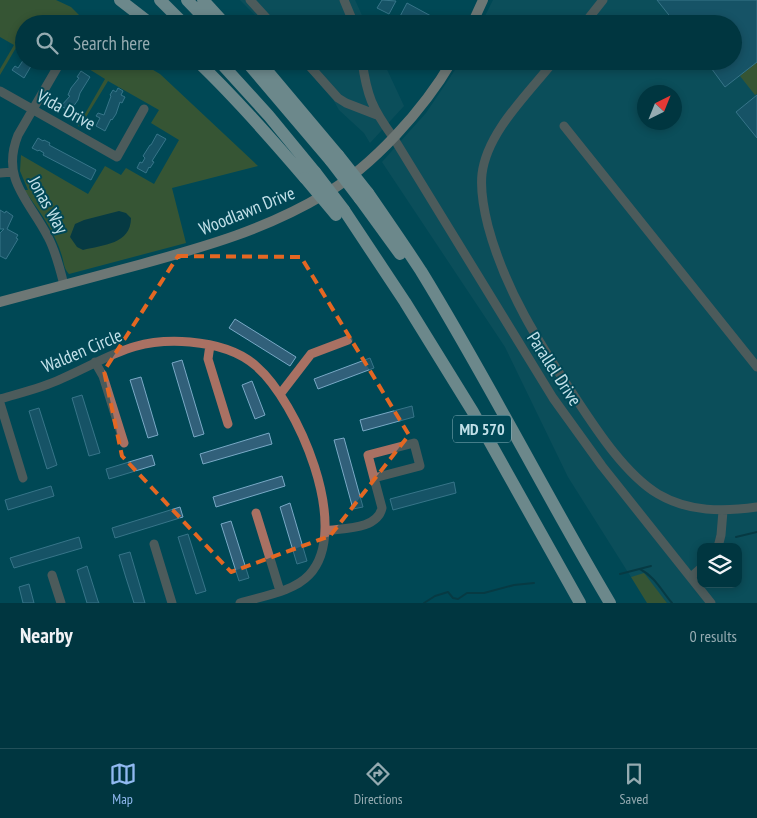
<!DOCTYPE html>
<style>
:root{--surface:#003640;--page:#0a3e47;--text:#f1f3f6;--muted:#95abb1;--line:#225059;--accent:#90b9f0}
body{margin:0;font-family:"PT Sans Narrow",sans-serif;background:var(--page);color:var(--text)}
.controls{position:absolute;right:15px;bottom:15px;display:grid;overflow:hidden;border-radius:10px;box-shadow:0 2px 8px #0003}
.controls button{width:45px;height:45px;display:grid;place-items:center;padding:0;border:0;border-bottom:1px solid var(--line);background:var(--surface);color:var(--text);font:25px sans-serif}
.compass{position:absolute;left:637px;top:85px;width:45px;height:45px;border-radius:50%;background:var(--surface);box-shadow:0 2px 8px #0003;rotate:43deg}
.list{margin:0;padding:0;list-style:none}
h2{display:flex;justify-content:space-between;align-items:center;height:65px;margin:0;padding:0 20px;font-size:21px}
h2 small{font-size:16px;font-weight:400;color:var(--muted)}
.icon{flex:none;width:28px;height:28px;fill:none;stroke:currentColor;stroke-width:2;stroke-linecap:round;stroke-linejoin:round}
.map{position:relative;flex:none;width:757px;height:603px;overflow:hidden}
.search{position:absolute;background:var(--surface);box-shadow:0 2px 8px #0003;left:15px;right:15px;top:15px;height:55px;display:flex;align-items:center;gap:12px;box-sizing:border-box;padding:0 18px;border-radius:28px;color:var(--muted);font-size:19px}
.sheet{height:145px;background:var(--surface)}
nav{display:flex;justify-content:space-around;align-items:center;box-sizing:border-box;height:70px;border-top:1px solid var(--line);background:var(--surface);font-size:14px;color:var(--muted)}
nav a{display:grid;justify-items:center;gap:2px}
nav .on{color:var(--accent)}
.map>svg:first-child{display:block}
.built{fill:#1a5460;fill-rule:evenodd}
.green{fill:#78650d}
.water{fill:#0f282e}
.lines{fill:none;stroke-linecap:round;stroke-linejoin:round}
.stream{stroke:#0f282e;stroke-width:2}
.building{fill:#31607a;stroke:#79a9c6}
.minor{stroke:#a97163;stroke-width:9}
.major{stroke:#f2af9c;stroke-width:10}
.highway{stroke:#efd4cc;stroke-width:12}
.highway-bridge{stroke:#efd4cc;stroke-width:12}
.marked{fill:none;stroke:#e46722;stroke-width:4;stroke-dasharray:10 6;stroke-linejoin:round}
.labels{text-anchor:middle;stroke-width:4;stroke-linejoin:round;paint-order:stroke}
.shield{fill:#004856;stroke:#88b3bd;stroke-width:1}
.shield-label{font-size:16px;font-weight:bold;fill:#c3e1e9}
.street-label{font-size:18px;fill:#c3e1e9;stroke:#004856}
</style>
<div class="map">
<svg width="757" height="603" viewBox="0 0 757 603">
<rect width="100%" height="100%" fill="#004856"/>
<path class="built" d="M240,0H355L366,24H264Z
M493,0H757V603H667L644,574L631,577L568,477L505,347L382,162L426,113L461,61H733V24H481ZM644,92H674V122H644ZM701,547H738V584H701Z
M300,61H383L404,106L370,143L364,133L339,110L334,101Z"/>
<path class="green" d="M0,0H56L71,7L88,24H35L32,22L30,24H24V34L0,75V69L14,45L0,37Z
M76,61H138L160,74L258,166L172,188L186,243L69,274C64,269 64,263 62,256C55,232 39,210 24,190H28L20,171L21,155L88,194L105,166L121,175L126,168L154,184L179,140L151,123L159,110L108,81L80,127L78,126L105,79Z
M757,62V94L755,95L740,76Z
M644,573L667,603H647L631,577Z"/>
<path class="water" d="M119,211L126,213L131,218C131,244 103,245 83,250L77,247L70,237L75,224L84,220Z"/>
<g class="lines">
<path class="stream" d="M736,537L757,532
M640,569C655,577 661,590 672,603
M620,574L651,566
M424,603L435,596L448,592L453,598L458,599L467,593H484L514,585L534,583"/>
</g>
<path class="building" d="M382,0L396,1L389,14L377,8Z
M657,0H757V62L725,87L706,61H733V24H676Z
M407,3L431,16L427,24H396Z
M24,59V61H34L24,78L12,70L15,66L18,68Z
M81,71L90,77L80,93L78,100L70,111L61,106L70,96L68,95L71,88L79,78L77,77Z
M118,88L123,91L121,95L125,97L122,103L120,102L116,114L112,120L111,119L105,131L96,126L100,118L96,116L98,113L104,115L111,96L110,95L113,90L116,92Z
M757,95V138L736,112Z
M157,134L166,139L152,161L154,162L150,168L149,167L146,173L137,168L140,162L142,163L145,158L143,156L150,145H151Z
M38,138L43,141L44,140L50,143L49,145L96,170L91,180L43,155L44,153L39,150L38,151L32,148Z
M0,210L5,213L6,211L13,216L7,229L18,235L16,238L18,239L6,259L0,256V233L4,229H0Z
M235,319L296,357L290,366L229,328Z
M370,358L374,368L318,389L314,379Z
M182,360L204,434L194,437L172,363Z
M141,377L158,435L148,438L130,380Z
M252,381L265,415L255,419L242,385Z
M82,395L100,453L89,456L72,398Z
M412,406L414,417L363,431L360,420Z
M39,408L57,465L47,469L29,411Z
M269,433L272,444L203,464L200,454Z
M344,438L363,507L353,509L334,440Z
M152,455L155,465L109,479L106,469Z
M282,476L285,486L216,507L213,497Z
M454,482L456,493L393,510L390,499Z
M51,486L54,496L8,510L5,500Z
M290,503L307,561L297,564L280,507Z
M180,507L183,517L115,538L112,528Z
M231,521L249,578L239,581L221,524Z
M188,534L206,591L196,594L178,537Z
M79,537L82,548L14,568L10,558Z
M130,552L145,603H134L126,578L119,555Z
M87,566L98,601L99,603H87L77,570Z
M29,584L34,603H23L19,587Z"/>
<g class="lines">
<path class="minor" d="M250,0L272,24
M344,0L354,24
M584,24L603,0
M61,61L18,135C0,180 30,201 48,237C56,252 60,269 64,285
M305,61L338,98L346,103L377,115
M362,61C367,96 372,108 393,137L553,398L602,466L711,603
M554,61C528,94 487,132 482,174C480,192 484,210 488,226C505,290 539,343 575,397C596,429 625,474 658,494C689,512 723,512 757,507
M0,91L117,157L144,109
M564,126L757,367
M0,173L13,172
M210,345L208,359L228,424
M95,362L103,376L124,443
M281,393L311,354L348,340
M0,399C20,393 42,388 61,379C109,358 133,337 190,342C213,344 238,350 256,366C297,401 353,529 309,575C293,592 262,596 240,603
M0,403L23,478
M256,513L280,591
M325,531C343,528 377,530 382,508L374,478L420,466L414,443L368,455L374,478
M154,544L172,603
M718,547L721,535L723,511
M52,575L61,603
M691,577L701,568"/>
<path class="major" d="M472,24L483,0
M0,302C47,289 95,277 142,264C207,246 267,229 325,194C373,166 424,109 452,61"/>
<path class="highway" d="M120,0L151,24
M160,0L184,24
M187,0L210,24
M203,0L225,24
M197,61C236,98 270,137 305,178
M219,61L269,116L315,172
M246,61L331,161
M259,61L338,155
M368,193C386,219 404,245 421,271C488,380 545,494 610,603
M360,199L400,254
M344,210L405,302L473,412L580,603"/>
<path class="highway-bridge" d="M338,155L368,193
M331,161L360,199
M315,172L344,210
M305,178L336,215"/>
</g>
<path d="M0 0H757V603H0ZM178,256L301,257L409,435L330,536L231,572L122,456L104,371Z" fill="#004856" fill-opacity=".55" fill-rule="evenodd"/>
<path class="marked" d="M178,256L301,257L409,435L330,536L231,572L122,456L104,371Z"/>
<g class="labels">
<rect class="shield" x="453" y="415.5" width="58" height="27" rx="4"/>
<g class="shield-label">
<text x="482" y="435">MD 570</text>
</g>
<g class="street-label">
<text transform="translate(66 110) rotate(29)" y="6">Vida Drive</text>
<text transform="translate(48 205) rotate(61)" y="6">Jonas Way</text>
<text transform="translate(247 211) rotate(-22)" y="6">Woodlawn Drive</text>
<text transform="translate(82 351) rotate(-23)" y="6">Walden Circle</text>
<text transform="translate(554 369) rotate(57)" y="6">Parallel Drive</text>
</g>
</g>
</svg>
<div class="controls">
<button><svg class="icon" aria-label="layers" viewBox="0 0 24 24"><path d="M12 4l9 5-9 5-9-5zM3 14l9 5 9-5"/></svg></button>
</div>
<svg class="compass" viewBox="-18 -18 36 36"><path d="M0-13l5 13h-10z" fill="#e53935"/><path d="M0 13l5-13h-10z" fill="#95abb1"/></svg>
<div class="search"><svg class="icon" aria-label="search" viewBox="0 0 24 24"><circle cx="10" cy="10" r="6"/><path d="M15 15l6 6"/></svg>Search here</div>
</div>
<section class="sheet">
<h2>Nearby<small>0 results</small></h2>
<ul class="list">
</ul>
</section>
<nav>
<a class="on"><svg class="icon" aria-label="map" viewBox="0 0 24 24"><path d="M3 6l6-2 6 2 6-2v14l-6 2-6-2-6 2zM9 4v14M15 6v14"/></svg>Map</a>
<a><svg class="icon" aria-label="directions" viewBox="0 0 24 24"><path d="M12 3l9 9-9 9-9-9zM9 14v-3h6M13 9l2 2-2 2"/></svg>Directions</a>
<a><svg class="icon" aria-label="saved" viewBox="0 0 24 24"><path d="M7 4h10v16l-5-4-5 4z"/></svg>Saved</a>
</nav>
